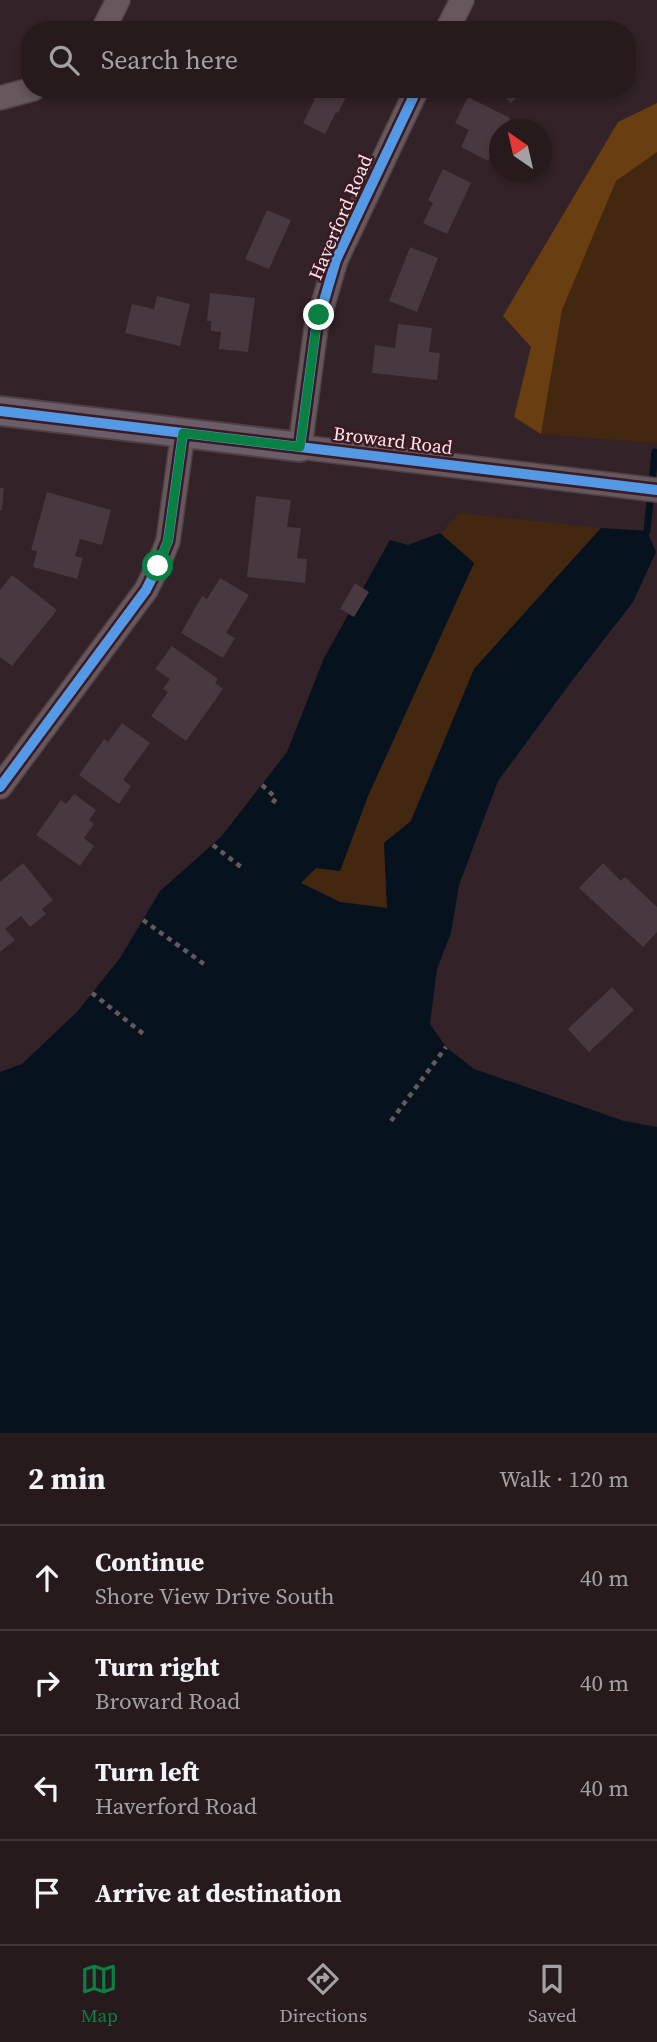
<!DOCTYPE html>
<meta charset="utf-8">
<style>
:root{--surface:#261a1d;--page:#32272a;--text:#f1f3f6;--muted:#a4a1a4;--line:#42383b;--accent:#0b8043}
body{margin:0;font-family:"Source Serif 4",serif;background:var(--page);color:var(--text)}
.compass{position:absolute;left:489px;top:119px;width:63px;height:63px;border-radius:50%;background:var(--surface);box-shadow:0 4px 10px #0003;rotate:326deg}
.stop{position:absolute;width:21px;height:21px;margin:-16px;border:5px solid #0b8043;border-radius:50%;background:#fff}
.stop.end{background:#0b8043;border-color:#fff;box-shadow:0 2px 7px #0008}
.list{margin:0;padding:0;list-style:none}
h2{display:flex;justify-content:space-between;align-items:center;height:91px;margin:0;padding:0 28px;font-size:30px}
h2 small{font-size:23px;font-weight:400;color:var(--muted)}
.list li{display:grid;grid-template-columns:46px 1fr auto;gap:21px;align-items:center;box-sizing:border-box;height:105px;padding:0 28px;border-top:2px solid var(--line)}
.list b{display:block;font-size:26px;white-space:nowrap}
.list p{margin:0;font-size:23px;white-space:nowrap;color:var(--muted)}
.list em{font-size:23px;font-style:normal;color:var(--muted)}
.icon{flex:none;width:38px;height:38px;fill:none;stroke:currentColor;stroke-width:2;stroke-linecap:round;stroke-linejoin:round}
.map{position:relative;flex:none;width:657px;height:1433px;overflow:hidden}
.search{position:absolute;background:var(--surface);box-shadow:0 4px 10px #0003;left:21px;right:21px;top:21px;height:77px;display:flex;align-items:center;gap:18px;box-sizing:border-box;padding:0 24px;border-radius:28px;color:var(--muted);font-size:26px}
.sheet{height:511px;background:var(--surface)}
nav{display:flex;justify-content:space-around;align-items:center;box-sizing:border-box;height:98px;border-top:2px solid var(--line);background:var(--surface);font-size:19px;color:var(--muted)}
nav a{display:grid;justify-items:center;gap:4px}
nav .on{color:var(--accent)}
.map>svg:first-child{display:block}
.green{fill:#43280f}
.forest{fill:#693f12}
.water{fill:#06121e}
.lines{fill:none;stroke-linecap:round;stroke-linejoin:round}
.stream{stroke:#06121e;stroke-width:7}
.building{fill:#47393f}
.minor-casing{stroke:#504044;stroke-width:26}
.major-casing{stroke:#504044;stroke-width:32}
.path{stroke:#66595d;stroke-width:4.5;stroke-dasharray:5 5;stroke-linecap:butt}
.minor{stroke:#66585c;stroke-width:23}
.major{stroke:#6c5e68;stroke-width:28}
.cycleway-casing{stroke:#3b1a24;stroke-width:15}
.cycleway{stroke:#5399e6;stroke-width:10}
.route{stroke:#0b8043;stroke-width:9}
.labels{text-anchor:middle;stroke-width:5;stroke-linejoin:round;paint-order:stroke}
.street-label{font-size:19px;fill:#fee7ec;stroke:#3b1a24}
</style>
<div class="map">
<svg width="657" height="1433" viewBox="0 0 657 1433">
<rect width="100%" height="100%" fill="#332227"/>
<path class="green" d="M657,152V443L541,434L562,310L616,181Z
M460,513L601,528L474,669L410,821L384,843L388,908L340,902L301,883L316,868L340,871L368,796L474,563L440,533Z"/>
<path class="forest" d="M657,103V152L616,181L562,310L541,434L514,417L531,347L503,316L618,122Z"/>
<path class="water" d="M601,528L647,531L656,552L633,602L571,682L498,781L459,885L451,933L437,969L430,1024L446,1047L474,1069L624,1121L657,1127V1433H0V1072L22,1064L77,1012L120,958L160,891L221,837L287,752L324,658L390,540L408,545L440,533L474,563L368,796L340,871L316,868L301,883L340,902L387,908L384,843L411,821L474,669Z"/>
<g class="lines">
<path class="stream" d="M647,531L655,452L657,453"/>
</g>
<path class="building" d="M304,89H350L338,113L336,112L325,134L303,123L315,99L302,93Z
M497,89H524L511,103Z
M468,97L510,118L504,130H500V149L495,147L488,161L461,147L469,130L455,123Z
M443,169L471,183L447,234L423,223L433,203L428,200Z
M267,210L291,220L269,269L245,259Z
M410,247L438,258L417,312L389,301Z
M210,293L255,298L248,352L219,349L221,332L211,331V321H207Z
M157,296L190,304L180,346L125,333L132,304L154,309Z
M398,324L432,328L429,352L440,353L437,380L372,373L375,345L395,348Z
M0,488H4L2,510H0Z
M47,492L111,510L102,545L80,539L75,556L83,558L77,579L33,567L37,551L31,550Z
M256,496L291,500L287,527L301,528L297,558L307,559L305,583L247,577Z
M12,575L57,610L12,666L0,657V590Z
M220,578L249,595L226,633L235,638L223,658L181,633L202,596L207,599Z
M355,583L369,592L354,617L340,609Z
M172,646L218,679L215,683L223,689L186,741L151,716L168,692L163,689L170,679L155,669Z
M122,723L150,743L123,780L131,786L119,804L79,775L104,739L108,742Z
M74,794L96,810L89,820L94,824L84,838L94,846L80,866L36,835L61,800L66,804Z
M23,863L53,900L42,909L46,914L30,927L21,916L5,929L15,940L0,952V882Z
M603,863L621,881L625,877L657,907V932L643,947L579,888Z
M612,987L634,1010L589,1052L568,1029Z"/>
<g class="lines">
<defs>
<path id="minor" d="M103,30L118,0
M447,30L462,0
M417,89L336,260L316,328L300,447L657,490
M0,98L33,89
M0,787L146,590L158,566L168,541L183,433"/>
<path id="major" d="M0,411L300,447"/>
</defs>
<use href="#minor" class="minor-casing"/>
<use href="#major" class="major-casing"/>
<path class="path" d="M262,785L276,798L270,807
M213,845L241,867
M143,920L204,964
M92,993L146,1036
M391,1121L446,1047"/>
<use href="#minor" class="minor"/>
<use href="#major" class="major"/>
<defs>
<path id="cycleway" d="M0,411L657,490
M300,447L316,328L336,260L417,89
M0,787L146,590L158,566L168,541L183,433"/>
</defs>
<use href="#cycleway" class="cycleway-casing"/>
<use href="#cycleway" class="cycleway"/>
</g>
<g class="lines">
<path class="route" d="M158,566L168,541L183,433L300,447L316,328L319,315"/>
</g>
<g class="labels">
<g class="street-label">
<text transform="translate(340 217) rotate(-67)" y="7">Haverford Road</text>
<text transform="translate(393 440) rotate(7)" y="7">Broward Road</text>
</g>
</g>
</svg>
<svg class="compass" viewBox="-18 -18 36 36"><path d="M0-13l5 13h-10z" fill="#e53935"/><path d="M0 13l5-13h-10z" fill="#a4a1a4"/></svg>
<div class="stop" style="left:158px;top:566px"></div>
<div class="stop end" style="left:319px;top:315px"></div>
<div class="search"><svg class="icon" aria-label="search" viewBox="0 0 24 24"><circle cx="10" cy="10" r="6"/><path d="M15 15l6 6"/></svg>Search here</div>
</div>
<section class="sheet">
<h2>2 min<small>Walk · 120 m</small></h2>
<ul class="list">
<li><svg class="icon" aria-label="ahead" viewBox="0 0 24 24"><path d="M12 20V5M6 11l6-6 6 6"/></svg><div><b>Continue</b><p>Shore View Drive South</p></div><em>40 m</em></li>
<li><svg class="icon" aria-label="right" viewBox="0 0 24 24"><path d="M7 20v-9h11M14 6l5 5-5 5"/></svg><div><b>Turn right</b><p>Broward Road</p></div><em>40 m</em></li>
<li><svg class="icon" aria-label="left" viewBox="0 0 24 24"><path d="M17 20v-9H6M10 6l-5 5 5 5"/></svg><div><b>Turn left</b><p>Haverford Road</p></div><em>40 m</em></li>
<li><svg class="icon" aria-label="arrive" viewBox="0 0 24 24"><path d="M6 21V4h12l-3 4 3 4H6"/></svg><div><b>Arrive at destination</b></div></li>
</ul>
</section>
<nav>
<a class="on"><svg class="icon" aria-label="map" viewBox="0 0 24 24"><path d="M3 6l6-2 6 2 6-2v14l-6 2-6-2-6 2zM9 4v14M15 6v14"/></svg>Map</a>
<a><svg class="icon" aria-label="directions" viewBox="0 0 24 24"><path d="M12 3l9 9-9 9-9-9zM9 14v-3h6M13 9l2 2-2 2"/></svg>Directions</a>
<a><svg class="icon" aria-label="saved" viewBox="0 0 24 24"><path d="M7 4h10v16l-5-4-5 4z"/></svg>Saved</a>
</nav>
